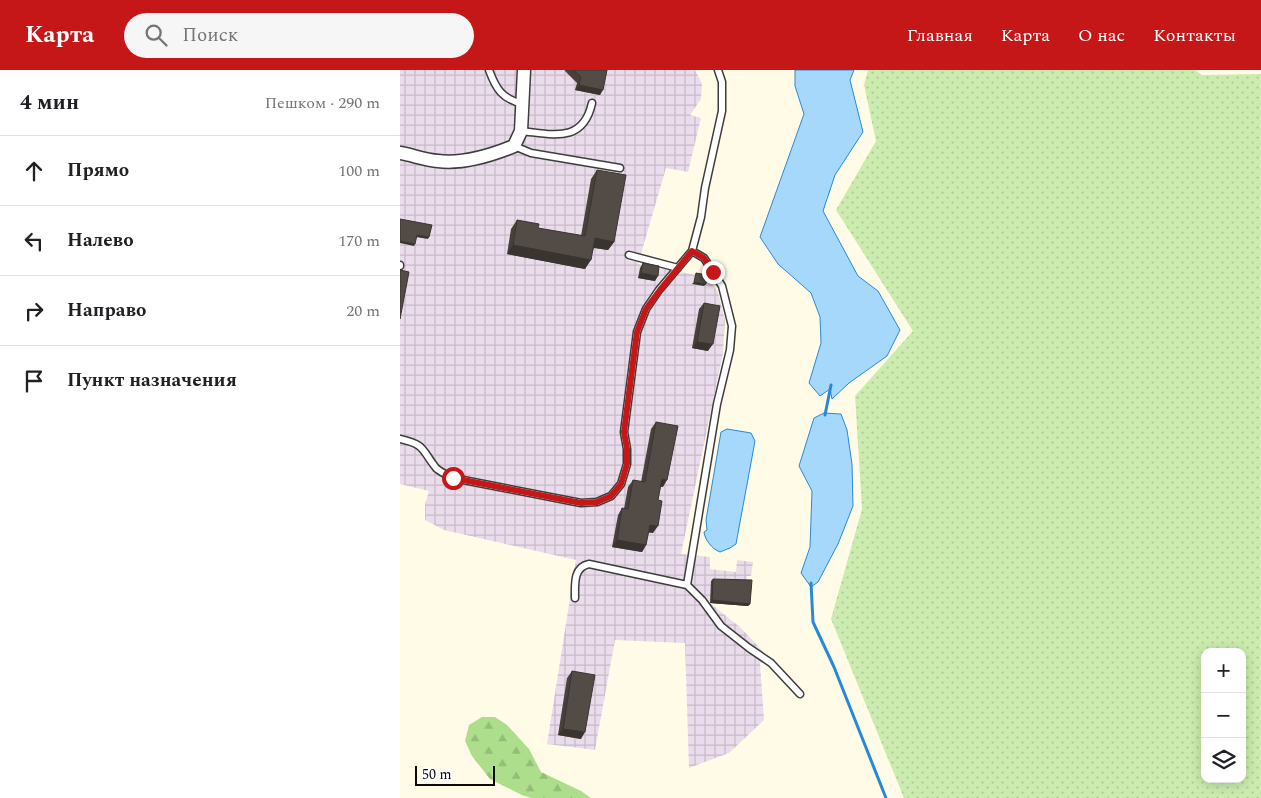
<!DOCTYPE html>
<html lang="ru">
<meta charset="utf-8">
<style>
:root{--surface:#fff;--page:#f6f6f6;--text:#202124;--muted:#757577;--line:#e0e0e0;--accent:#c51717}
body{margin:0;font-family:Spectral,serif;background:var(--page);color:var(--text)}
.controls{position:absolute;right:15px;bottom:15px;display:grid;overflow:hidden;border-radius:10px;box-shadow:0 2px 12px #0003}
.controls button{width:45px;height:45px;display:grid;place-items:center;padding:0;border:0;border-bottom:1px solid var(--line);background:var(--surface);color:var(--text);font:25px sans-serif}
.scale{position:absolute;left:15px;bottom:12px;width:80px;box-sizing:border-box;padding-left:5px;border:2px solid #0a0a0a;border-top:0;font-size:14px;line-height:18px;white-space:nowrap;color:#0a0a0a;-webkit-text-stroke:4px #fff;paint-order:stroke}
.stop{position:absolute;width:15px;height:15px;margin:-11px;border:4px solid #c51717;border-radius:50%;background:#fff}
.stop.end{background:#c51717;border-color:#fff;box-shadow:0 1px 5px #0008}
.list{margin:0;padding:0;list-style:none}
h2{display:flex;justify-content:space-between;align-items:center;height:65px;margin:0;padding:0 20px;font-size:21px}
h2 small{font-size:16px;font-weight:400;color:var(--muted)}
.list li{display:grid;grid-template-columns:32px 1fr auto;gap:15px;align-items:center;box-sizing:border-box;height:70px;padding:0 20px;border-top:1px solid var(--line)}
.list b{display:block;font-size:19px;white-space:nowrap}
.list em{font-size:16px;font-style:normal;color:var(--muted)}
.icon{flex:none;width:28px;height:28px;fill:none;stroke:currentColor;stroke-width:2;stroke-linecap:round;stroke-linejoin:round}
.map{position:relative;flex:none;width:861px;height:728px;overflow:hidden}
header{display:flex;align-items:center;gap:30px;box-sizing:border-box;height:70px;padding:0 25px;background:var(--accent);color:#fff}
header strong{font-size:24px}
nav{display:flex;gap:28px;margin-inline-start:auto;font-size:18px}
.search{width:350px;height:45px;background:var(--page);display:flex;align-items:center;gap:12px;box-sizing:border-box;padding:0 18px;border-radius:28px;color:var(--muted);font-size:19px}
main{display:flex}
aside{flex:1;background:var(--surface)}
.map>svg:first-child{display:block}
.industrial{fill:url(#industrial-grid)}
.grass{fill:url(#grass-dots);fill-rule:evenodd}
.forest{fill:url(#forest-firs)}
.water{fill:#a6d8fc;stroke:#278ad9}
.lines{fill:none;stroke-linecap:round;stroke-linejoin:round}
.stream{stroke:#278ad9;stroke-width:3}
.service-casing{stroke:#3d3d3d;stroke-width:9}
.minor-casing{stroke:#3d3d3d;stroke-width:15}
.service{stroke:#fff;stroke-width:6}
.minor{stroke:#fff;stroke-width:12}
.wall{fill:#47403b}
.shaded-wall{fill:#3a3430}
.building{fill:#534b45;stroke:#3a3430}
.route{stroke:#c51717;stroke-width:6}
</style>
<header>
<strong>Карта</strong>
<div class="search"><svg class="icon" aria-label="search" viewBox="0 0 24 24"><circle cx="10" cy="10" r="6"/><path d="M15 15l6 6"/></svg>Поиск</div>
<nav><a>Главная</a><a>Карта</a><a>О нас</a><a>Контакты</a></nav>
</header>
<main>
<aside>
<h2>4 мин<small>Пешком · 290 m</small></h2>
<ul class="list">
<li><svg class="icon" aria-label="ahead" viewBox="0 0 24 24"><path d="M12 20V5M6 11l6-6 6 6"/></svg><div><b>Прямо</b></div><em>100 m</em></li>
<li><svg class="icon" aria-label="left" viewBox="0 0 24 24"><path d="M17 20v-9H6M10 6l-5 5 5 5"/></svg><div><b>Налево</b></div><em>170 m</em></li>
<li><svg class="icon" aria-label="right" viewBox="0 0 24 24"><path d="M7 20v-9h11M14 6l5 5-5 5"/></svg><div><b>Направо</b></div><em>20 m</em></li>
<li><svg class="icon" aria-label="arrive" viewBox="0 0 24 24"><path d="M6 21V4h12l-3 4 3 4H6"/></svg><div><b>Пункт назначения</b></div></li>
</ul>
</aside>
<div class="map">
<svg width="861" height="728" viewBox="0 0 861 728">
<defs>
<pattern id="industrial-grid" width="8" height="8" patternUnits="userSpaceOnUse" patternTransform="scale(1.25)"><rect width="8" height="8" fill="#eadceb"/><path d="M0 4h8M4 0v8" fill="none" stroke="#c7bbc8"/></pattern>
<pattern id="grass-dots" width="8" height="8" patternUnits="userSpaceOnUse" patternTransform="scale(1.25)"><rect width="8" height="8" fill="#cbecae"/><path d="M2 2h.1M6 6h.1" fill="none" stroke="#adc994" stroke-width="1.8" stroke-linecap="round"/></pattern>
<pattern id="forest-firs" width="22" height="20" patternUnits="userSpaceOnUse" patternTransform="scale(1.25)"><rect width="22" height="20" fill="#adde8b"/><path d="M5 1l3.5 6h-7zM16 11l3.5 6h-7z" fill="#94bd77"/></pattern>
</defs>
<rect width="100%" height="100%" fill="#fffbe7"/>
<path class="industrial" d="M0,0H295L302,14L301,29L290,45L301,48L288,102L266,98L238,194L307,207L318,222L325,250L323,283L281,484L310,487V499L336,502L337,490L353,492L351,506H347L346,512L351,513L348,536L310,533L341,558L368,587L360,593L364,650L329,683L289,698L285,573L215,570L195,680L147,674L176,490L44,460L25,450V434L29,421L0,414Z"/>
<path class="grass" d="M468,0H795L802,5L861,4V728H504L431,549L462,439L455,326L513,261L436,140L476,71L464,15ZM805,582H842V709H805Z"/>
<path class="forest" d="M82,647H95L107,655L129,679L141,702L181,721L191,728H131L122,725L90,709L72,686L65,671L69,655Z"/>
<path class="water" d="M395,0H454L450,10L463,62L435,105L423,141L458,206L478,221L500,260L487,286L449,313L432,329L430,319L420,326L409,313L421,273L420,247L411,223L378,194L360,167L404,44L395,16Z
M424,343L441,344L447,360L452,394L453,436L438,474L418,512L411,517L401,503L410,477L412,421L399,396L414,348Z
M327,359L351,363L355,371L336,474L330,478L320,482C312,479 305,470 304,462L307,460L306,450L321,362Z"/>
<g class="lines">
<path class="stream" d="M425,345L431,315
M411,513L413,552L434,597L486,728"/>
<defs>
<path id="service" d="M89,0C96,19 102,29 123,34
M121,61C152,64 183,74 192,33
M114,76L131,83L220,98
M229,185L278,198
M0,195V196
M0,369C26,375 21,379 36,398C40,402 47,405 53,408L181,433L197,432L211,426L221,414L227,394V379L224,362L237,262L246,239L259,220L292,181L301,147L305,118L322,41V12L318,0
M287,515L317,334L330,280L332,256L322,216L304,188L292,181
M175,528C175,515 173,497 189,494L287,515L302,530L321,556L349,578L371,593L400,624"/>
<path id="minor" d="M0,83C12,85 25,90 38,91C62,94 92,85 114,76L121,61L124,0"/>
</defs>
<use href="#service" class="service-casing"/>
<use href="#minor" class="minor-casing"/>
<use href="#service" class="service"/>
<use href="#minor" class="minor"/>
</g>
<path class="wall" d="M165,0H207L200,25L175,20L177,13L165,1Z
M197,100L214,172L208,180L194,178L185,199L107,184L111,159L117,150L138,158L181,166L191,109Z
M243,193L255,211L238,208L240,198Z
M304,233L308,281L292,278L299,239Z
M256,352L263,417L260,416L253,463L248,462L246,475L242,482L212,477L218,445L222,438L224,439L228,417L233,410L241,412L251,359Z
M313,509L350,534L348,536L310,533L311,511Z
M172,601L181,669L158,665L167,608Z"/>
<path class="shaded-wall" d="M179,15L203,20L200,25L175,20Z
M17,165L29,167L28,169L16,167Z
M195,168L214,172L208,180L189,177Z
M0,171L15,174L14,176L0,173Z
M113,175L191,190L185,199L107,184Z
M241,203L258,206L255,211L238,208Z
M294,212L306,214L304,216L292,214Z
M297,272L313,274L308,281L292,278Z
M262,409L267,410L263,417L257,416Z
M250,455L258,456L253,463L245,462Z
M217,470L246,475L242,482L212,477Z
M312,530L350,534L348,536L310,533Z
M163,659L185,662L181,669L158,665Z"/>
<path class="building" d="M173,0H207L203,20L179,15L181,7Z
M197,100L226,105L214,172L195,168L191,190L113,175L117,150L139,154L138,158L185,166Z
M0,149L32,155L29,167L17,165L15,174L0,171Z
M243,193L259,196L258,206L241,203Z
M0,200L9,202L0,249Z
M296,203L307,205L306,214L294,212Z
M304,233L320,236L313,274L297,272Z
M256,352L278,356L267,410L262,409L258,430L262,431L258,456L250,455L246,475L217,470L222,438L228,439L233,410L245,412Z
M313,509L352,510L350,534L312,530Z
M172,601L195,605L185,662L163,659Z"/>
<g class="lines">
<path class="route" d="M53,408L181,433L197,432L211,426L221,414L227,394V379L224,362L237,262L246,239L260,220L292,181L304,188L313,202"/>
</g>
</svg>
<div class="controls">
<button>+</button>
<button>−</button>
<button><svg class="icon" aria-label="layers" viewBox="0 0 24 24"><path d="M12 4l9 5-9 5-9-5zM3 14l9 5 9-5"/></svg></button>
</div>
<div class="scale">50 m</div>
<div class="stop" style="left:53px;top:408px"></div>
<div class="stop end" style="left:313px;top:202px"></div>
</div>
</main>
